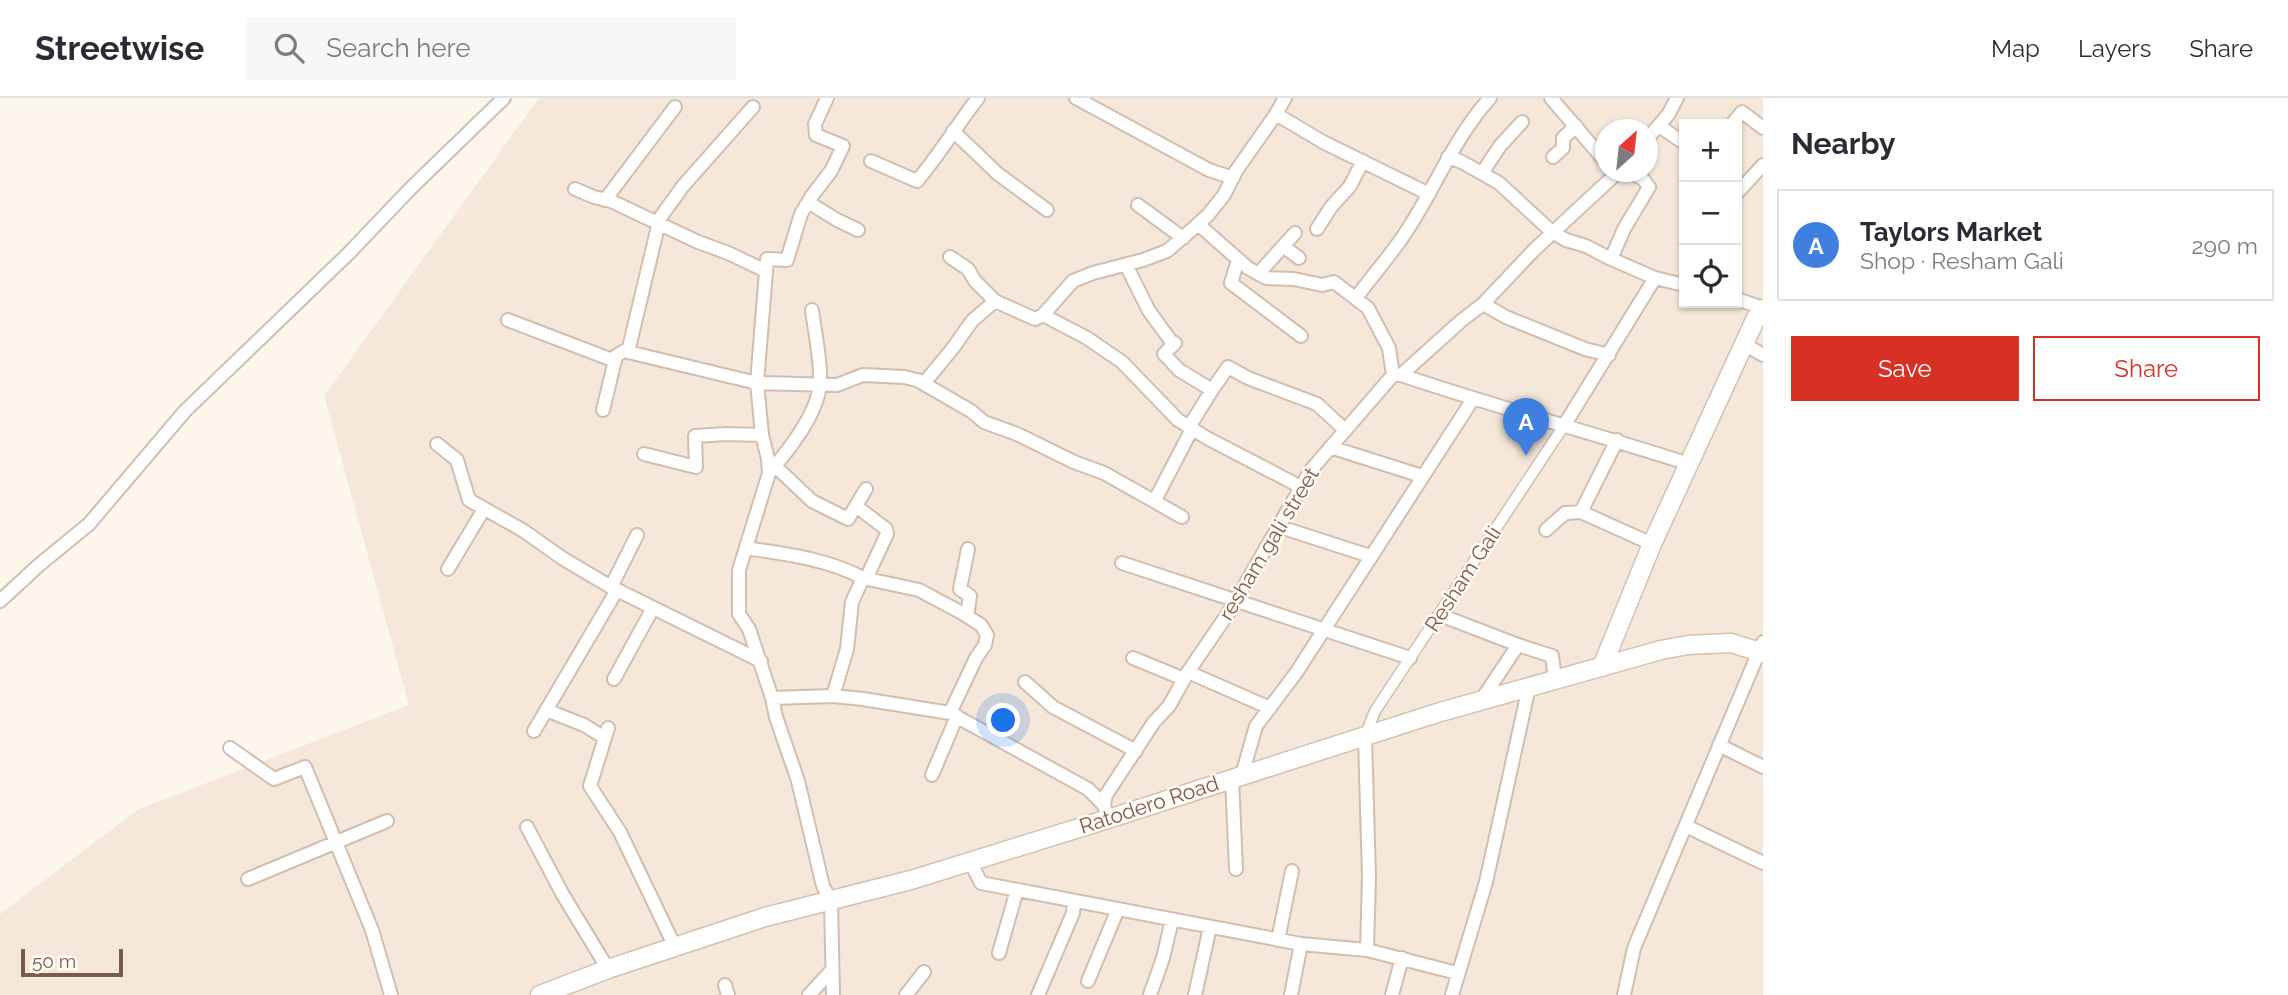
<!DOCTYPE html>
<meta charset="utf-8">
<style>
:root{--surface:#fff;--page:#f7f7f7;--text:#2b2b33;--muted:#7c7c81;--line:#e1e1e2;--accent:#d93025}
body{margin:0;font-family:Raleway,sans-serif;background:var(--page);color:var(--text)}
.controls{position:absolute;right:21px;top:21px;display:grid;overflow:hidden;border-radius:0px;box-shadow:0 2px 5px #0004}
.controls button{width:63px;height:63px;display:grid;place-items:center;padding:0;border:0;border-bottom:2px solid var(--line);background:var(--surface);color:var(--text);font:35px sans-serif}
.compass{position:absolute;left:1595px;top:21px;width:63px;height:63px;border-radius:50%;background:var(--surface);box-shadow:0 2px 5px #0004;rotate:27deg}
.scale{position:absolute;left:21px;bottom:18px;width:102px;box-sizing:border-box;padding-left:7px;border:4px solid #7a5c4d;border-top:0;font-size:19px;line-height:24px;white-space:nowrap;color:#7a5c4d;-webkit-text-stroke:5px #fffaf3;paint-order:stroke}
.you{position:absolute;left:1004px;top:623px;width:24px;height:24px;margin:-18px;border:5px solid #fff;border-radius:50%;background:#1a73e8;box-shadow:0 0 0 10px #1a73e833}
.badge{display:grid;place-items:center;width:46px;height:46px;border-radius:50%;background:var(--accent);color:#fff;font-size:23px;font-weight:700}
.pin{position:absolute;translate:-50% -58px;filter:drop-shadow(0 2px 4px #0008)}
.pin::after{content:'';position:absolute;top:37px;width:24px;height:21px;background:inherit;clip-path:polygon(0 0,100% 0,50% 100%)}
.list{margin:0;padding:0;list-style:none}
h2{display:flex;justify-content:space-between;align-items:center;height:91px;margin:0;padding:0 28px;font-size:30px}
h2 small{font-size:23px;font-weight:400;color:var(--muted)}
.list li{display:grid;grid-template-columns:46px 1fr auto;gap:21px;align-items:center;box-sizing:border-box;height:112px;margin:0 14px 14px;padding:0 14px;border:2px solid var(--line);border-radius:0px}
.list b{display:block;font-size:26px;white-space:nowrap}
.list p{margin:0;font-size:23px;white-space:nowrap;color:var(--muted)}
.list em{font-size:23px;font-style:normal;color:var(--muted)}
.actions{display:flex;gap:14px;padding:21px 28px}
.actions a{flex:1;padding:16px 0;border:2px solid var(--accent);border-radius:0px;text-align:center;font-size:24px;color:var(--accent)}
.actions .main{background:var(--accent);color:#fff}
.icon{flex:none;width:38px;height:38px;fill:none;stroke:currentColor;stroke-width:2;stroke-linecap:round;stroke-linejoin:round}
.map{position:relative;flex:none;width:1763px;height:897px;overflow:hidden}
header{display:flex;align-items:center;gap:42px;box-sizing:border-box;height:98px;padding:0 35px;background:var(--surface);border-bottom:2px solid var(--line)}
header strong{font-size:33px}
nav{display:flex;gap:38px;margin-inline-start:auto;font-size:24px}
.search{width:490px;height:63px;background:var(--page);display:flex;align-items:center;gap:18px;box-sizing:border-box;padding:0 24px;border-radius:0px;color:var(--muted);font-size:26px}
main{display:flex}
aside{flex:1;background:var(--surface)}
.map>svg:first-child{display:block}
.residential{fill:#f5e8da;fill-rule:evenodd}
.lines{fill:none;stroke-linecap:round;stroke-linejoin:round}
.pedestrian-casing{stroke:#d1beb0;stroke-width:13}
.minor-casing{stroke:#d1beb0;stroke-width:16}
.secondary-casing{stroke:#d6c0b0;stroke-width:21}
.pedestrian{stroke:#fff;stroke-width:10}
.minor{stroke:#fff;stroke-width:12}
.secondary{stroke:#fff;stroke-width:18}
.labels{text-anchor:middle;stroke-width:5;stroke-linejoin:round;paint-order:stroke}
.street-label{font-size:21px;fill:#7a5c4d;stroke:#fffaf3}
</style>
<header>
<strong>Streetwise</strong>
<div class="search"><svg class="icon" aria-label="search" viewBox="0 0 24 24"><circle cx="10" cy="10" r="6"/><path d="M15 15l6 6"/></svg>Search here</div>
<nav><a>Map</a><a>Layers</a><a>Share</a></nav>
</header>
<main>
<div class="map">
<svg width="1763" height="897" viewBox="0 0 1763 897">
<rect width="100%" height="100%" fill="#fdf6ec"/>
<path class="residential" d="M539,0H1763V897H0V816L139,711L409,607L324,298ZM1684,26H1737V205H1684ZM1605,32H1647V74H1605Z"/>
<g class="lines">
<defs>
<path id="pedestrian" d="M1365,638L1375,613L1565,326"/>
<path id="minor" d="M827,0L815,26L816,37L843,48L831,73L811,99L801,116L787,162L767,161L757,285L762,337L768,361L769,375L739,472V516L749,531L772,600L776,619L798,683L823,788L831,803L833,897
M1076,0L1209,72L1233,80
M1551,0L1605,63
M1276,16L1323,44L1429,96
M1732,26L1742,14L1763,30
M1659,28L1684,45
M953,33L998,76L1047,112
M1647,41L1668,17L1677,0
M1448,59L1462,64L1499,85L1552,134L1566,142L1586,148L1609,160L1655,180L1684,187
M1553,59L1563,50V40L1576,28
M871,63L917,83C939,57 957,27 978,0
M1482,75L1500,48L1522,24
M575,91L594,99L611,103L698,144L728,155L766,173
M1737,95L1763,67
M605,102L675,9
M808,104L837,122L858,132
M1138,107L1183,140
M1198,126L1248,170L1266,180L1294,181L1322,187L1334,184L1368,210L1389,250L1393,277
M1317,131L1331,109L1350,88L1363,63
M1283,148L1299,160
M950,159L968,171L975,183L995,203L1035,221L1043,217L1073,183L1093,175L1143,162L1167,153L1188,135L1208,117L1224,97L1236,73L1276,16L1285,0
M1611,161L1624,131L1649,89L1643,81L1630,74
M1238,162L1231,185L1301,238
M1126,167L1149,213L1171,243L1175,245L1164,256L1179,272L1212,292L1228,269L1248,280L1317,306L1345,332
M1259,175L1295,135
M1356,200C1372,178 1391,157 1406,134C1435,90 1454,40 1490,0
M1737,201L1763,210
M1483,206L1506,219L1585,251L1609,257
M1043,217L1087,240L1122,264L1178,322L1207,340L1301,389
M508,222L615,263
M1744,246L1763,257
M628,254L660,120L683,88L753,9
M1401,277L1462,222L1483,206L1534,152L1618,74
M919,283L971,313L984,324L1017,336L1074,364L1104,375L1182,419
M603,312L616,258L624,253L757,285L837,287L863,277L904,279L925,284L953,250L972,223L995,203
M1565,326L1655,180
M1189,329L1212,292
M437,346L457,362L469,402L524,433L562,460L611,489L761,563
M1330,349L1422,378
M644,356L696,369L695,338L726,336L762,337
M775,368L812,403L848,421L866,391
M769,375C788,353 819,315 820,284C821,261 815,236 812,212
M1155,402L1192,331
M856,408L886,431L887,436L866,481
M1581,414L1617,342
M1277,428L1370,458
M1546,432L1565,415L1581,414L1652,446
M746,450C785,456 828,461 863,480L852,504L847,551L833,598
M1122,465L1410,560
M448,471L484,411
M863,480L919,492L962,515L981,527L987,537L985,547L976,560L950,615
M611,489L637,437
M0,503L39,467L89,426L185,313L349,155L411,90L504,0
M1440,517L1518,547L1482,601
M967,518L970,498L960,491L968,451
M1518,547L1552,558L1555,581
M1133,560L1184,581
M1188,574L1270,610
M614,581L653,510
M1025,584L1053,609L1136,653
M772,600L833,598L863,601L950,615L1088,691L1104,707L1105,711
M546,612L584,627L605,640
M608,630L590,688L620,734L675,849
M534,633L617,492
M1365,639L1369,779L1367,852
M1719,647L1763,669
M230,650L274,681L305,669L372,832L391,897
M932,677L957,618
M1242,677L1256,628L1296,575L1473,301
M1232,680L1236,771
M1104,707L1106,697L1154,624L1169,608L1188,574L1231,511L1311,372L1393,277H1401C1496,309 1593,335 1689,366
M1686,728L1763,765
M527,729L563,797L608,871
M970,763L981,785L1301,846L1367,852L1457,875
M248,781L387,723
M1278,842L1292,773
M999,855L1017,792
M1088,883L1118,811
M725,887L728,897
M809,897L831,873
M906,897L924,874
M1038,897L1073,815L1074,803
M1150,897L1163,860L1172,822
M1195,897L1210,829
M1291,897L1301,846
M1392,897L1402,860
M1452,897L1486,784L1529,589
M1624,897L1634,850L1763,544"/>
<path id="secondary" d="M1602,569L1652,446L1756,220L1763,211
M540,897L608,871L765,819L911,782L1108,721L1437,615L1661,552L1688,547L1731,545L1763,555"/>
</defs>
<use href="#pedestrian" class="pedestrian-casing"/>
<use href="#minor" class="minor-casing"/>
<use href="#secondary" class="secondary-casing"/>
<use href="#pedestrian" class="pedestrian"/>
<use href="#minor" class="minor"/>
<use href="#secondary" class="secondary"/>
</g>
<g class="labels">
<g class="street-label">
<text transform="translate(1269 446) rotate(-59)" y="7">resham gali street</text>
<text transform="translate(1463 481) rotate(-57)" y="7">Resham Gali</text>
<text transform="translate(1149 707) rotate(-18)" y="7">Ratodero Road</text>
</g>
</g>
</svg>
<div class="controls">
<button>+</button>
<button>−</button>
<button><svg class="icon" aria-label="locate" viewBox="0 0 24 24"><circle cx="12" cy="12" r="6"/><path d="M12 2v4M12 18v4M2 12h4M18 12h4"/></svg></button>
</div>
<svg class="compass" viewBox="-18 -18 36 36"><path d="M0-13l5 13h-10z" fill="#e53935"/><path d="M0 13l5-13h-10z" fill="#7c7c81"/></svg>
<div class="scale">50 m</div>
<div class="you"></div>
<div class="pin badge" style="left:1526px;top:358px;background:#3f7fe0">A</div>
</div>
<aside>
<h2>Nearby<small></small></h2>
<ul class="list">
<li><span class="badge" style="background:#3f7fe0">A</span><div><b>Taylors Market</b><p>Shop · Resham Gali</p></div><em>290 m</em></li>
</ul>
<div class="actions"><a class="main">Save</a><a>Share</a></div>
</aside>
</main>
